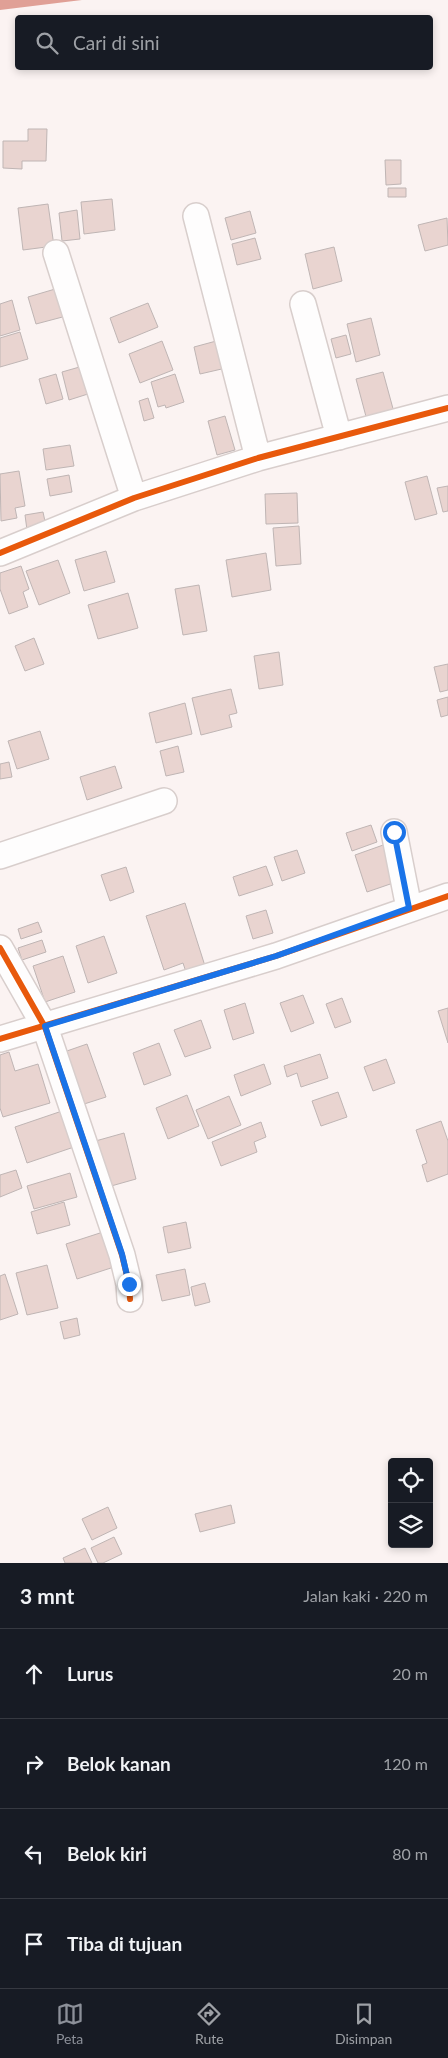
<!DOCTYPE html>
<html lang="id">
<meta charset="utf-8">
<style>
:root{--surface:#171b24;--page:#20242c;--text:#f1f3f6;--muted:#9ea1a6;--line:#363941;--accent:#8c9099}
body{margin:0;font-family:Lato,sans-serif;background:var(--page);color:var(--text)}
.controls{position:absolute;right:15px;bottom:15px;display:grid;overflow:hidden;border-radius:5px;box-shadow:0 2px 8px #0003}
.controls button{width:45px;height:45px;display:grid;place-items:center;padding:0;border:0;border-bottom:1px solid var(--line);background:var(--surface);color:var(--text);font:25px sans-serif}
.stop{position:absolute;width:15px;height:15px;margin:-11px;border:4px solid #1a73e8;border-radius:50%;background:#fff}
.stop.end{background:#1a73e8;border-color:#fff;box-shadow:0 1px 5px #0008}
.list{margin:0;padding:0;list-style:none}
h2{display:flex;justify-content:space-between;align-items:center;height:65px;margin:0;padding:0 20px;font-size:21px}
h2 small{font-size:16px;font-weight:400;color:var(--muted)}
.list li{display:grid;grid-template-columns:32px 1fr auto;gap:15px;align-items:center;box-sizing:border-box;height:90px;padding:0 20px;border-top:1px solid var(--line)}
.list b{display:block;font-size:19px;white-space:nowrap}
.list em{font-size:16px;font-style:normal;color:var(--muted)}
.icon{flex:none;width:28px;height:28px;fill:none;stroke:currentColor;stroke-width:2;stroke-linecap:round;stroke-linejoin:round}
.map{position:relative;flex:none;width:448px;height:1563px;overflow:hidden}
.search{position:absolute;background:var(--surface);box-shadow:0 2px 8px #0003;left:15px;right:15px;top:15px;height:55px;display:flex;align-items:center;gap:12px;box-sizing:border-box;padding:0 18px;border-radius:5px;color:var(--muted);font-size:19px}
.sheet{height:425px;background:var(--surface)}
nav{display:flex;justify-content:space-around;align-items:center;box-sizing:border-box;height:70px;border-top:1px solid var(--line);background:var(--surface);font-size:14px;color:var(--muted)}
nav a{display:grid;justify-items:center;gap:2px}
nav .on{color:var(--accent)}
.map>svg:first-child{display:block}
.water{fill:#e0a096}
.building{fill:#e9d4d0;stroke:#bfb5b4}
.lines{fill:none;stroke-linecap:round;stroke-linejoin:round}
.minor-casing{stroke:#d8cecc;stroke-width:28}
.minor{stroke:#fefdfd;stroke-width:25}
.cycleway-casing{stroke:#fff;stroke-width:9}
.cycleway{stroke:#e8590c;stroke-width:6}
.route{stroke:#1a73e8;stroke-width:6}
</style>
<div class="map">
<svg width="448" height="1563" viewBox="0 0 448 1563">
<rect width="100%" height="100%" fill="#fbf3f2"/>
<path class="water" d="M0,0H82L0,10Z"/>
<path class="building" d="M28,129H47L46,161H22V169L3,168V141H28Z
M385,160H401V184L386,185Z
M388,188H406V197H388Z
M112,199L115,230L84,234L81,202Z
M48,204L54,246L23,250L18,208Z
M77,210L80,239L62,241L59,213Z
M250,211L256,233L231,240L225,218Z
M447,218L448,245L425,251L418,225Z
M255,238L261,259L237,265L232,244Z
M334,247L342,281L313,289L305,254Z
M62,287L70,315L36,324L28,297Z
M12,300L20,330L0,336V304Z
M148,303L158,327L119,343L110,318Z
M371,318L380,355L356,362L347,324Z
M20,332L28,359L0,367V338Z
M346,335L351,354L336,358L331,339Z
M220,340L226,368L200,374L194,347Z
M162,341L173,370L140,383L129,354Z
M83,366L91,393L69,400L62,372Z
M383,372L395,416L368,424L356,379Z
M56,374L63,399L46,404L39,379Z
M175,374L184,402L166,408L165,405L158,407L151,382Z
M148,398L154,418L144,421L139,401Z
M225,416L235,450L217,455L208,421Z
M70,445L74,466L46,470L43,449Z
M19,471L25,506L15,508L17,518L1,521L0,474Z
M69,475L72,492L50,496L47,479Z
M427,476L437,514L415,520L405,482Z
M448,486V511L443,512L437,488Z
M297,493L298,523L266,524L265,494Z
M43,512L46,526L27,530L25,515Z
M299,526L301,564L276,566L273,528Z
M106,551L115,582L84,591L75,560Z
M266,553L271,590L232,597L226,560Z
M58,560L70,593L39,605L26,571Z
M21,566L29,589L23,592L28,607L9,614L0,589V573Z
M199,585L207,631L183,635L175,589Z
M128,593L138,628L98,639L88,605Z
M34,638L44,664L25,671L15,646Z
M279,652L283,685L259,689L254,656Z
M448,664V690L440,692L434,667Z
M231,689L237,713L229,715L232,727L201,735L192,698Z
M448,697V715L441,717L437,700Z
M185,703L192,734L156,743L149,713Z
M40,731L49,759L17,769L8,741Z
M178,746L184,772L166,776L160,751Z
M9,762L12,777L0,779V764Z
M115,766L122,788L87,800L80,777Z
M371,825L377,842L352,851L346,833Z
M386,844L399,881L367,892L355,855Z
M297,850L305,873L282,881L274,857Z
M266,866L273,885L239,896L233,877Z
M126,867L134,892L110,901L101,875Z
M185,903L205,966L186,972L183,963L164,970L146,916Z
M266,910L273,933L253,939L246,916Z
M38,922L42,932L21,939L18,929Z
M104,936L117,973L88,983L76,946Z
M42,940L46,952L22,960L18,948Z
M63,956L75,992L45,1002L33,966Z
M303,995L314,1023L291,1032L280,1003Z
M342,998L351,1022L335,1028L326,1004Z
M245,1003L254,1033L233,1040L224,1010Z
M448,1008V1043L438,1011Z
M201,1020L211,1048L185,1057L174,1030Z
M159,1043L171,1075L144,1085L133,1053Z
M87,1044L106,1097L81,1105L64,1052Z
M9,1052L15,1071L38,1064L50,1103L3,1117L0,1108V1055Z
M320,1054L328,1078L301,1087L297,1073L287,1077L284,1066Z
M386,1059L395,1083L373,1091L364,1067Z
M264,1064L271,1084L241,1096L234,1075Z
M338,1092L347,1117L321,1126L312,1101Z
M187,1095L199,1126L168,1139L156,1108Z
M229,1096L241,1125L208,1139L196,1110Z
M62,1111L74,1147L27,1163L15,1127Z
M441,1121L448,1141V1174L427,1182L422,1165L427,1163L416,1130Z
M261,1122L266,1137L254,1142L257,1152L221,1166L212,1142Z
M124,1133L136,1179L104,1188L92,1142Z
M16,1170L22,1188L0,1197V1175Z
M70,1173L77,1197L34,1209L27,1186Z
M64,1202L70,1225L37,1234L31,1212Z
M186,1222L191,1248L168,1253L163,1227Z
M103,1232L114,1267L77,1279L66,1244Z
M47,1265L58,1308L27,1315L16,1273Z
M185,1269L190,1295L162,1301L156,1275Z
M5,1274L18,1314L0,1320V1276Z
M205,1283L210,1302L195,1306L191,1287Z
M77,1318L80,1335L64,1339L60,1322Z
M231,1505L235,1523L200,1532L195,1514Z
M108,1507L117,1528L92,1540L82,1519Z
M114,1537L122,1554L103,1563H98L91,1548Z
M85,1548L92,1563H65L63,1558Z"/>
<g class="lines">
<defs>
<path id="minor" d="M196,216L258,458
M56,253L134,498
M303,304L339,437
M0,553L134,498L258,458L448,408
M394,832L409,908
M0,856L164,801
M0,948L45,1027L122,1255L129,1284L130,1299
M0,1039L276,956L448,896"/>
</defs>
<use href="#minor" class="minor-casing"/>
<use href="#minor" class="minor"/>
<defs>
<path id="cycleway" d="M0,553L134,498L258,458L448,408
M0,948L45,1027L122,1255L129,1284L130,1299
M0,1039L276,956L448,896"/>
</defs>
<use href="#cycleway" class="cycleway-casing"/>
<use href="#cycleway" class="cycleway"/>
</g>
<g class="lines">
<path class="route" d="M129,1284L122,1254L45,1026L276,956L409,908L394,832"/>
</g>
</svg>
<div class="controls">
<button><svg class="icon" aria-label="locate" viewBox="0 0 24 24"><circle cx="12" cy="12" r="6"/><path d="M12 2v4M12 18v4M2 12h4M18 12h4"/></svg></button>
<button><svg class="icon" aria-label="layers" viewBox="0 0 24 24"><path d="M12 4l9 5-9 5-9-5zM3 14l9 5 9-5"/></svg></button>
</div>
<div class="stop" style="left:394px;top:832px"></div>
<div class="stop end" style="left:129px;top:1284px"></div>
<div class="search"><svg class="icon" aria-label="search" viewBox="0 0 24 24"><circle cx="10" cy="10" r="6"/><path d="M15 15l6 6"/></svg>Cari di sini</div>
</div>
<section class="sheet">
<h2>3 mnt<small>Jalan kaki · 220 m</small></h2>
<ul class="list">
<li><svg class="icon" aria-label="ahead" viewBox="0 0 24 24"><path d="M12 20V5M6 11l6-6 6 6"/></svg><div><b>Lurus</b></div><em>20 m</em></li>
<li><svg class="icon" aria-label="right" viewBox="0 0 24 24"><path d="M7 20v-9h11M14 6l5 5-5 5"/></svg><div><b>Belok kanan</b></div><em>120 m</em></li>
<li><svg class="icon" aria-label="left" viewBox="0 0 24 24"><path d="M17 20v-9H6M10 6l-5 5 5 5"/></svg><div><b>Belok kiri</b></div><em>80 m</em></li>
<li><svg class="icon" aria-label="arrive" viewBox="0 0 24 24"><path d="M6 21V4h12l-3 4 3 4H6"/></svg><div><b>Tiba di tujuan</b></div></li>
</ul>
</section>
<nav>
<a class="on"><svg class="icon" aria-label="map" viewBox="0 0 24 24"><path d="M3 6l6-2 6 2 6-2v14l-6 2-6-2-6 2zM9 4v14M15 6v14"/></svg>Peta</a>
<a><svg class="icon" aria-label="directions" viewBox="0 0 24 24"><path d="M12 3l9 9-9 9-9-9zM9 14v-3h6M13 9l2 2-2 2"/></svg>Rute</a>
<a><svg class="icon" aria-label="saved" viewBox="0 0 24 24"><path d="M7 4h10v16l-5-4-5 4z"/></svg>Disimpan</a>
</nav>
